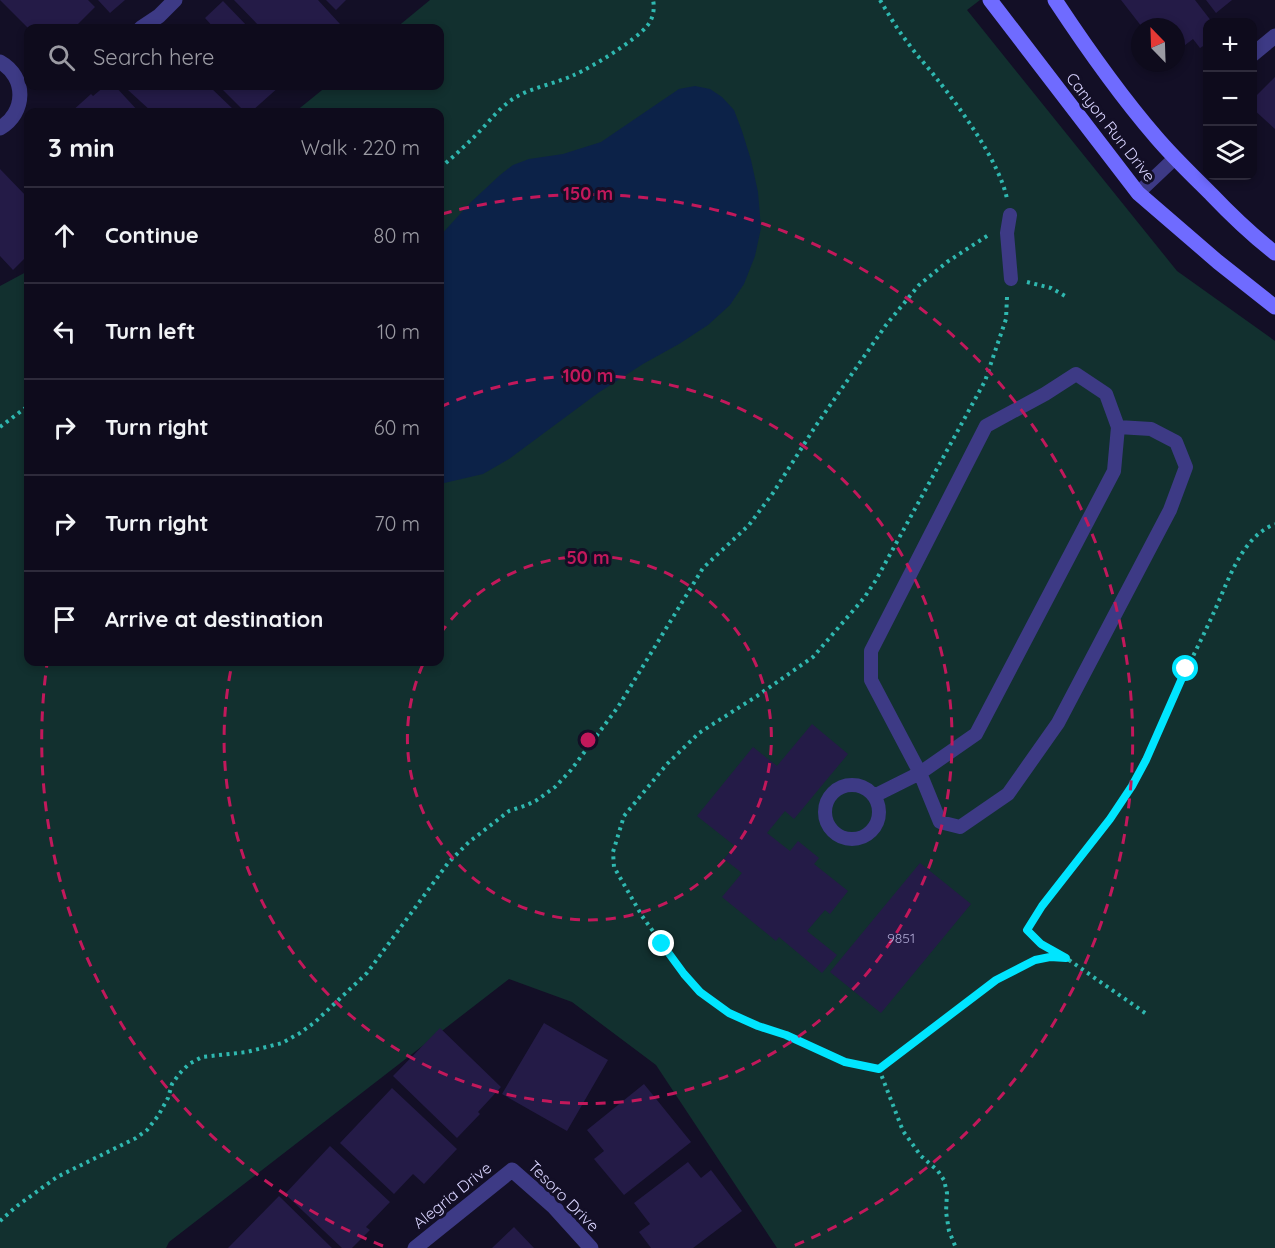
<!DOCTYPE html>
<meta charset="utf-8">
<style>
:root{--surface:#0e0b1c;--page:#1c1929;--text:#f1f3f6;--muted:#9b9ba3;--line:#2e2b3b}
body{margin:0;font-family:Quicksand,sans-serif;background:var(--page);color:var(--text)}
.controls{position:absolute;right:18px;top:18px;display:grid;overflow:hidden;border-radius:12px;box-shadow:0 3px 9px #0003}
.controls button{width:54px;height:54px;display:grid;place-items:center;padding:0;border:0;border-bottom:2px solid var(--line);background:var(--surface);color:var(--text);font:30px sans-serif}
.compass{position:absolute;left:1131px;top:18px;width:54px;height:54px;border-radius:50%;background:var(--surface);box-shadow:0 3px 9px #0003;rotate:337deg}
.stop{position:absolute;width:18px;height:18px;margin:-14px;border:4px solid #00e5ff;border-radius:50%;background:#fff}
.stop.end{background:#00e5ff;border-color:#fff;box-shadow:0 2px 6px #0008}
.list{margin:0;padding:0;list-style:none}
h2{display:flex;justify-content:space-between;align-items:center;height:78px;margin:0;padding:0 24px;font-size:26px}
h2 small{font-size:20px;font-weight:400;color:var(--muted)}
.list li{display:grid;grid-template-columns:39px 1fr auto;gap:18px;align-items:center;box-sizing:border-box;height:96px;padding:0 24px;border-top:2px solid var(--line)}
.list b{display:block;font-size:22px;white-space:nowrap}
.list em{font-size:20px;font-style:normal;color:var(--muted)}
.icon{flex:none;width:33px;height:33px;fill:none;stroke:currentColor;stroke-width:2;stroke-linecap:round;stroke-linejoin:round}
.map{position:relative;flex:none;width:1275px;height:1248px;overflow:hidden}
.search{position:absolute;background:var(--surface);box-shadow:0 3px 9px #0003;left:24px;top:24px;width:420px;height:66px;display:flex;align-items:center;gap:15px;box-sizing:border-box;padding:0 21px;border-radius:12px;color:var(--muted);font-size:22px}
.panel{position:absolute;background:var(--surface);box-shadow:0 3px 9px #0003;left:24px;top:108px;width:420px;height:558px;border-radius:12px}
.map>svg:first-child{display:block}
.green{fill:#12302f}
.water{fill:#0c2248}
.building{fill:#241b47}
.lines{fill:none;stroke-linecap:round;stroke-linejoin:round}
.path{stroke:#2fb8b0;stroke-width:4;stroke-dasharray:3 4.5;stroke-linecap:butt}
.lane{stroke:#3d3a85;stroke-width:14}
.street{stroke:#3d3a85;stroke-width:15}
.secondary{stroke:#6f6bff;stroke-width:15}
.route{stroke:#00e5ff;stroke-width:8}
.ring{fill:none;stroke:#c2185b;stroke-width:3;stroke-dasharray:10 8}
.labels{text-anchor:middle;stroke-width:6;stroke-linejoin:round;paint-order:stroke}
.number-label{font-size:14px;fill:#aca6d1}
.street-label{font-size:16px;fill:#d9d4ff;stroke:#130f26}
.centre{fill:#c2185b;stroke:#130f26;stroke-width:3}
.ring-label{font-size:18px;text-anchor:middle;font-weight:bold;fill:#c2185b;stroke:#130f26;stroke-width:6;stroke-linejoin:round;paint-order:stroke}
</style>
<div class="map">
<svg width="1275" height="1248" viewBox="0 0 1275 1248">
<rect width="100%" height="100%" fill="#130f26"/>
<path class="green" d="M430,0H980L967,10L1177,271L1275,341V1248H777L656,1065L572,1002L509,979L169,1242L166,1248H0V286L28,271V662H440V112H295L327,86H440V28H396Z"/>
<path class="water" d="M695,86L710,89L722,97L734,110L742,131L751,160L758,192L761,228L755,256L744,284L730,305L708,325L679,344L643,364L598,393L509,459L483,474L440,484V236L470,203L500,175L513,165L529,159L563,154L601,142L679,89Z"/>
<path class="building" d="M0,0H88L95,7L74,28H66L62,25L58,28H28Z
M98,0H125L110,13Z
M234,0H318L340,24L336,28H261Z
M326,0H346L336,10Z
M1121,0H1195L1212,22H1208V43L1200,48L1193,39L1176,52V27H1142Z
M1206,0H1232L1216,13Z
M223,1L249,28H214L205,18Z
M1275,77V129L1252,108V100Z
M105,86H115L139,112H71L91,94L93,96Z
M133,86H209L235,111L233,112H152L128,90Z
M219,86H280L251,112H245Z
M0,169L28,198V255L13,270L0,256Z
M812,724L848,754L794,819L785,811L767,833L790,851L798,841L819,858L814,864L848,891L830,914L825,910L807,931L837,955L822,973L779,937L776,941L722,897L742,873L724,859L735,846L697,816L753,747L777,766Z
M920,863L971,904L881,1013L830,972Z
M544,1023L608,1060L567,1131L502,1094Z
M440,1028L501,1087L478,1112L480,1114L457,1138L393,1076Z
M644,1084L691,1142L624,1195L594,1159L604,1151L587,1130Z
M392,1088L457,1149L424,1184L413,1174L394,1194L340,1143Z
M330,1146L390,1202L366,1227L370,1230L352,1248H342L285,1194Z
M688,1162L701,1178L711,1170L742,1211L693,1248H651L639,1232L650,1224L634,1203Z
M279,1196L332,1248H228Z
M514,1227L534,1248H492Z"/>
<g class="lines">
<path class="path" d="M880,0C889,15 897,29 908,43C917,56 928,67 937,79C961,109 1000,163 1007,199
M440,168C453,157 465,146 477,134C490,121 501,105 518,96C534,87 557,83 574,75C592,67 635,41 647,26C653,19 655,9 653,0
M1027,282L1051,288L1065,296
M1007,297L1006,319L985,381L876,580L864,598L813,657L757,696L699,733L667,764L624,816L613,852L614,867L642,916L684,974L700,992L729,1013L758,1026L786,1035L845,1062L879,1069L996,980L1035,960L1050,957L1066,958L1148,1015
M0,427L28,406
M1063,956L1041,944L1027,930C1059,880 1102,837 1132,786C1148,758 1159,728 1172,699C1186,670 1201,641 1214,612C1228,582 1241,537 1275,524
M879,1069L903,1131L921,1156L938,1171L944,1180L947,1193L946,1212L949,1231L956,1248
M0,1221L17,1206L57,1177L136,1138L147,1130L158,1116L168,1098L172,1084L179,1074L189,1064L202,1057L247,1052L282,1043L300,1033L315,1022L367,973L448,863L469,842L509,811L527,805L537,800L555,787L571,770L618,707L703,568L749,525L773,493L815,427L886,325L919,285L947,262L990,234"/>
<path class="lane" d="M1138,193L1175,158
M1010,215L1007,233L1011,279
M825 812a27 27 0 1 1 54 0a27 27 0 1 1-54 0Z
M874,796L920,773L976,734L1114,471L1118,427L1106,394L1076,374L1045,394L986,426L871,651V680L920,773L940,822L960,827L1008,794L1058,723L1170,510L1186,467L1176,442L1151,429L1118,427"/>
<path class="street" d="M141,28L159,16L175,0
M1252,55L1275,36
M0,62C27,77 26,113 0,128
M415,1248L512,1170L553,1206L591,1248"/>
<path class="secondary" d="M990,0L1138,193L1218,262L1275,307
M1055,0C1086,47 1119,94 1156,137C1173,157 1192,175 1211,194C1231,215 1252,235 1275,253"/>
</g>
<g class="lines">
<path class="route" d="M662,944L684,974L700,992L729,1013L758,1026L786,1035L845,1062L879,1069L996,980L1035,960L1050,957L1066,958L1041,944L1027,930L1042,906L1110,819L1132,786L1146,760L1186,669"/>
</g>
<g class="ring">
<path d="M440 634A182 182 0 1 1 424 662"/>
<path d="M440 407A364 364 0 1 1 232 664"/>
<path d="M383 1246A546 546 0 0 1 47 664M442 214A546 546 0 0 1 793 1246"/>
</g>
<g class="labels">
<g class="number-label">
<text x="901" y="943">9851</text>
</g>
<g class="street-label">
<text transform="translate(1111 127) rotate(52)" y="6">Canyon Run Drive</text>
<text transform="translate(452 1195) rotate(-39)" y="6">Alegria Drive</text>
<text transform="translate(564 1196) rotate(45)" y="6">Tesoro Drive</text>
</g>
</g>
<circle cx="588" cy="740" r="9" class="centre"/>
<g class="ring-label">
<text x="588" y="200">150 m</text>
<text x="588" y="382">100 m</text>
<text x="588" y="564">50 m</text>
</g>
</svg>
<div class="controls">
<button>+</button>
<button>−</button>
<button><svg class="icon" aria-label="layers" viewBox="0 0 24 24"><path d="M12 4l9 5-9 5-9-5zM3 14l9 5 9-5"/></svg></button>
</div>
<svg class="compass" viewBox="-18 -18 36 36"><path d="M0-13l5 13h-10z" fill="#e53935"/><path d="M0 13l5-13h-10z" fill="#9b9ba3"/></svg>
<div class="stop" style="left:1186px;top:669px"></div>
<div class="stop end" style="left:662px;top:944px"></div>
<div class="search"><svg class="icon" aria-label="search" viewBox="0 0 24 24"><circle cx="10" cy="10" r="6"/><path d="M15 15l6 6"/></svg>Search here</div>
<section class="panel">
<h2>3 min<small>Walk · 220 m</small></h2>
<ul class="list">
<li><svg class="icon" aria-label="ahead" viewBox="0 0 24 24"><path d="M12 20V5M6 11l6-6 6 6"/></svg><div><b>Continue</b></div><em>80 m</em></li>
<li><svg class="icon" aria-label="left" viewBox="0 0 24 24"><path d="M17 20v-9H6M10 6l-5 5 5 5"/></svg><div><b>Turn left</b></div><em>10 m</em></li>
<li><svg class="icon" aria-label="right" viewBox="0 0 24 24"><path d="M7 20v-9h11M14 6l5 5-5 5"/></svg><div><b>Turn right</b></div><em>60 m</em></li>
<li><svg class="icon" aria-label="right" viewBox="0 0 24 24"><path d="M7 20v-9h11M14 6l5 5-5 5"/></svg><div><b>Turn right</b></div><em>70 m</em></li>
<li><svg class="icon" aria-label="arrive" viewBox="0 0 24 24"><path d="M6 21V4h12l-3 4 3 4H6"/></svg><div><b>Arrive at destination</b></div></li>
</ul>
</section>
</div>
